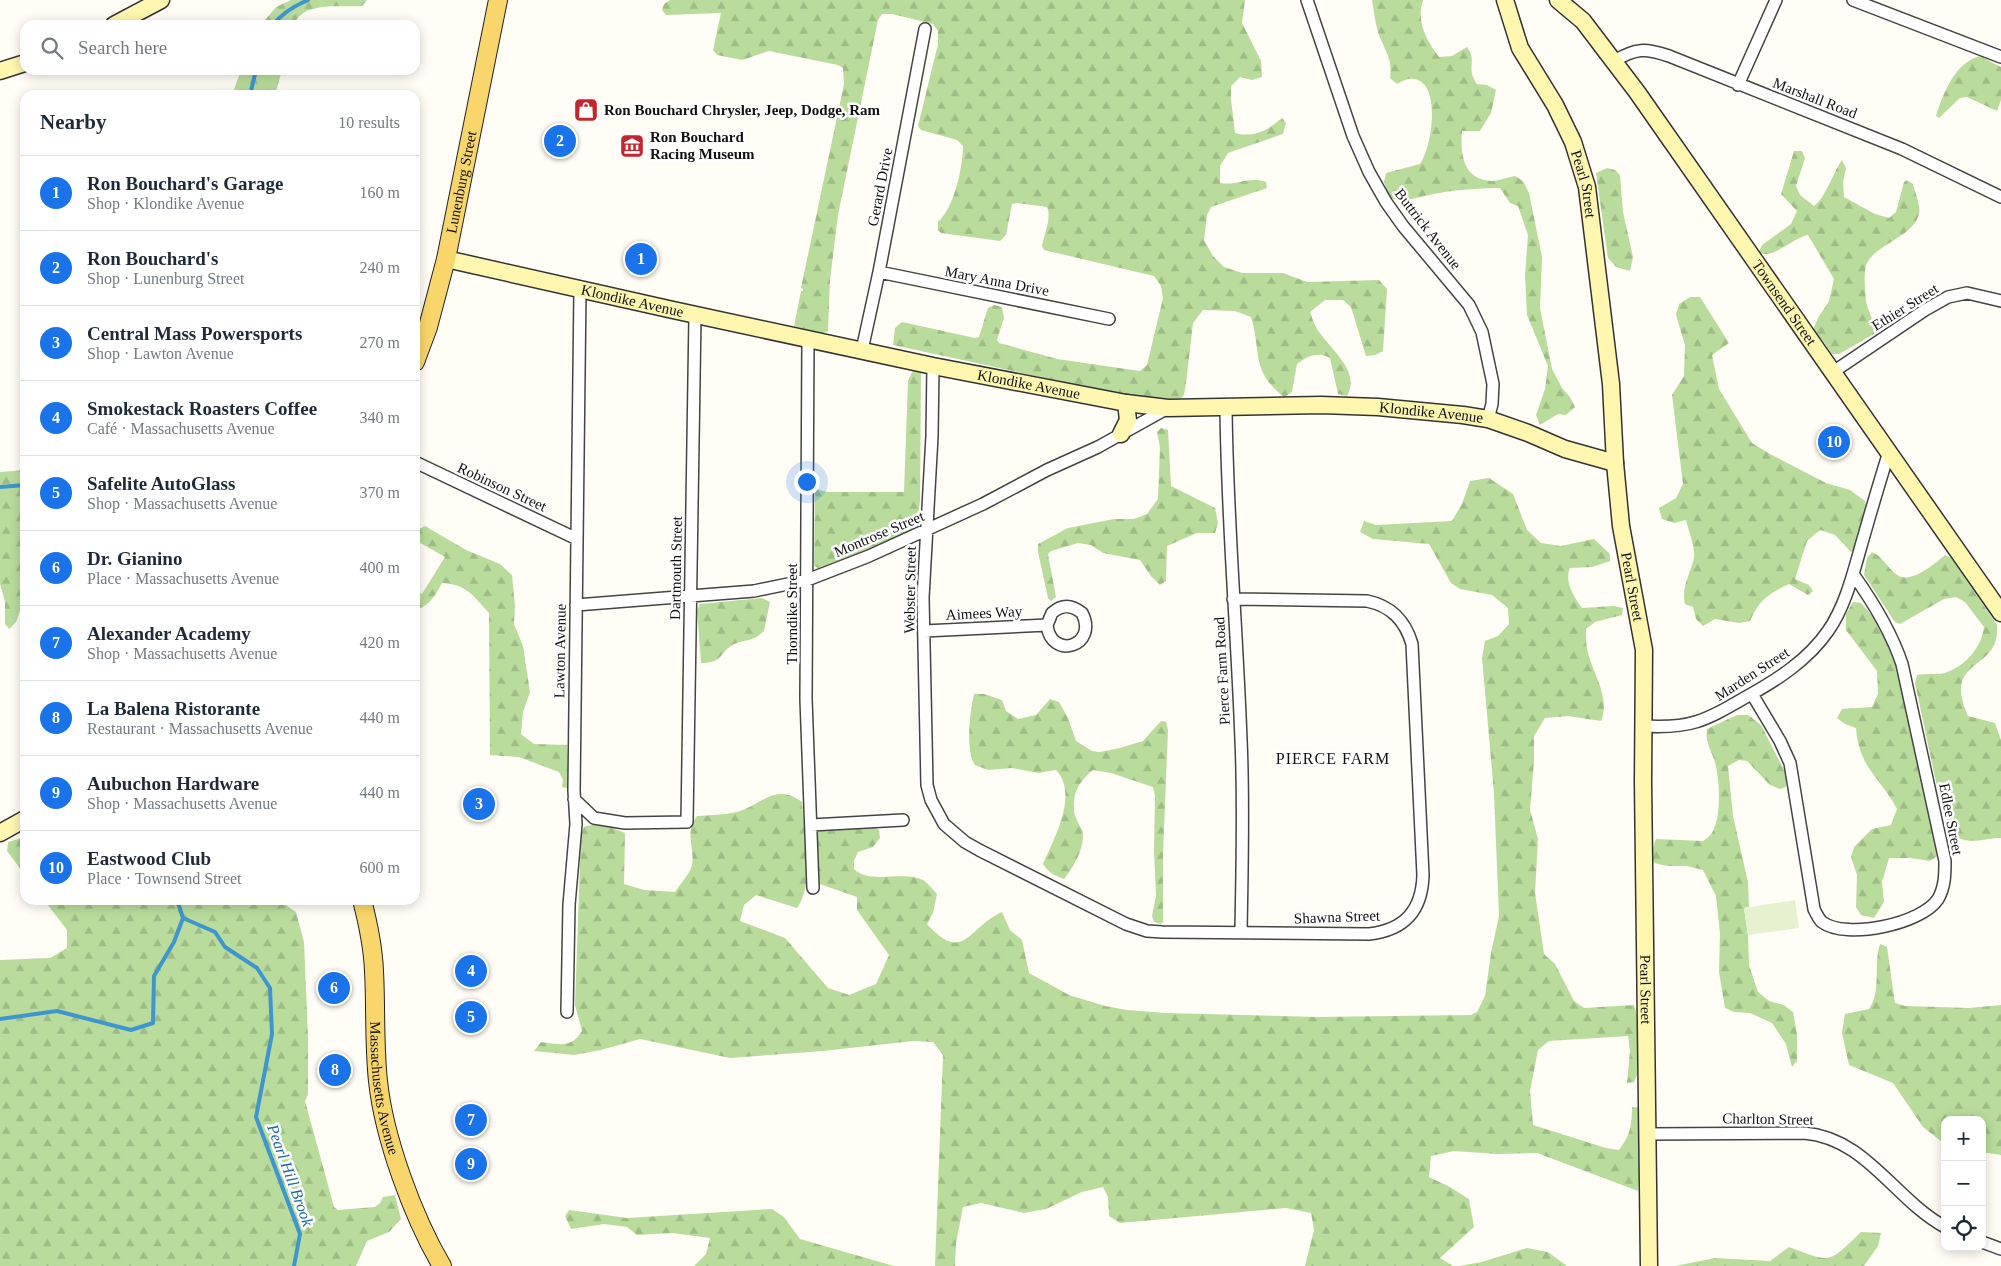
<!DOCTYPE html>
<meta charset="utf-8">
<style>
:root{--surface:#fff;--page:#f6f6f7;--text:#1f2937;--muted:#747a83;--line:#e0e1e3;--accent:#1a73e8}
body{margin:0;font-family:"Times New Roman",serif;background:var(--page);color:var(--text)}
.controls{position:absolute;right:15px;bottom:15px;display:grid;overflow:hidden;border-radius:10px;box-shadow:0 2px 12px #0003}
.controls button{width:45px;height:45px;display:grid;place-items:center;padding:0;border:0;border-bottom:1px solid var(--line);background:var(--surface);color:var(--text);font:25px sans-serif}
.you{position:absolute;left:806px;top:481px;width:18px;height:18px;margin:-12px;border:4px solid #fff;border-radius:50%;background:#1a73e8;box-shadow:0 0 0 8px #1a73e833}
.badge{display:grid;place-items:center;width:32px;height:32px;border-radius:50%;background:var(--accent);color:#fff;font-size:16px;font-weight:700}
.pin{position:absolute;translate:-50% -50%;border:2px solid #fff;box-shadow:0 1px 5px #0006}
.list{margin:0;padding:0;list-style:none}
h2{display:flex;justify-content:space-between;align-items:center;height:65px;margin:0;padding:0 20px;font-size:21px}
h2 small{font-size:16px;font-weight:400;color:var(--muted)}
.list li{display:grid;grid-template-columns:32px 1fr auto;gap:15px;align-items:center;box-sizing:border-box;height:75px;padding:0 20px;border-top:1px solid var(--line)}
.list b{display:block;font-size:19px;white-space:nowrap}
.list p{margin:0;font-size:16px;white-space:nowrap;color:var(--muted)}
.list em{font-size:16px;font-style:normal;color:var(--muted)}
.icon{flex:none;width:28px;height:28px;fill:none;stroke:currentColor;stroke-width:2;stroke-linecap:round;stroke-linejoin:round}
.map{position:relative;flex:none;width:2001px;height:1266px;overflow:hidden}
.search{position:absolute;background:var(--surface);box-shadow:0 2px 12px #0003;left:20px;top:20px;width:400px;height:55px;display:flex;align-items:center;gap:12px;box-sizing:border-box;padding:0 18px;border-radius:15px;color:var(--muted);font-size:19px}
.panel{position:absolute;background:var(--surface);box-shadow:0 2px 12px #0003;left:20px;top:90px;width:400px;height:815px;border-radius:15px}
.map>svg:first-child{display:block}
.forest{fill:url(#forest-firs)}
.pitch{fill:#e6f2cf}
.lines{fill:none;stroke-linecap:round;stroke-linejoin:round}
.stream{stroke:#3f96cf;stroke-width:4}
.street-casing{stroke:#444;stroke-width:14}
.secondary-casing{stroke:#333;stroke-width:19}
.primary-casing{stroke:#222;stroke-width:20}
.street{stroke:#fff;stroke-width:11}
.secondary{stroke:#fff6b0;stroke-width:16}
.primary{stroke:#f9d66b;stroke-width:18}
.labels{text-anchor:middle;stroke-width:5;stroke-linejoin:round;paint-order:stroke}
.street-label{font-size:15px;fill:#111;stroke:#fff}
.poi-label{font-size:15px;font-weight:bold;fill:#111;stroke:#fff;text-anchor:start}
.neighbourhood-label{font-size:16px;letter-spacing:1px;fill:#111;stroke:#fff}
.water-label{font-size:16px;font-style:italic;fill:#1768a6;stroke:#fff}
</style>
<div class="map">
<svg width="2001" height="1266" viewBox="0 0 2001 1266">
<defs>
<pattern id="forest-firs" width="22" height="20" patternUnits="userSpaceOnUse" patternTransform="scale(1.25)"><rect width="22" height="20" fill="#b9dc9c"/><path d="M5 1l3.5 6h-7zM16 11l3.5 6h-7z" fill="#9ebc85"/></pattern>
</defs>
<rect width="100%" height="100%" fill="#fffdf5"/>
<path class="forest" d="M291,0H367L362,6C342,8 303,0 294,25H261L276,7Z
M670,0H1245L1242,23L1261,61L1262,77L1252,80L1240,77L1231,86V99L1235,133C1254,138 1268,130 1282,118L1286,123L1283,134L1228,153L1220,166V183C1237,186 1249,176 1266,182L1267,188L1211,207L1207,215L1204,240L1213,256L1224,267L1242,273H1283L1307,282L1379,280L1387,289L1383,351L1375,355L1366,356L1351,307L1343,300H1325L1310,312C1312,317 1313,322 1316,327C1327,347 1362,370 1347,396L1338,394L1330,358C1318,351 1307,356 1297,364L1292,392L1284,397C1250,370 1262,353 1251,317L1235,311L1203,310L1193,323L1186,383L1184,395L1177,402L1133,397L893,345L895,328L902,322L975,338L979,337L988,308L994,305L1002,307L1004,318L997,340L999,343L1057,359L1140,371L1147,365L1163,298L1161,286L1154,276L1044,250L1042,246C1044,235 1052,217 1047,207L1017,203L1012,204L1006,235L1000,241L941,233L938,230V222C954,208 963,167 963,146L957,140L921,130L918,126L938,44V31L933,24L892,14H882L878,20L838,215L830,280L828,331L822,334L794,326L801,291H803V289L801,288L844,84L843,68L838,65L769,51L742,60L717,55L713,50L721,13L666,15L662,10L664,4Z
M1372,0H1423C1416,21 1426,40 1439,57L1452,56L1467,47C1478,61 1465,68 1477,84L1487,85L1496,90L1491,113L1480,131H1462C1460,154 1463,180 1492,181C1499,181 1508,177 1515,176L1523,181L1529,193L1542,257L1540,308L1552,369L1562,388L1570,397L1575,407L1566,415L1558,414L1540,425L1536,415L1545,389L1548,366L1527,315L1525,275L1528,235L1518,206L1510,203L1500,188C1477,188 1452,190 1429,195C1413,198 1407,203 1390,198L1384,182L1386,173L1420,164C1433,146 1443,74 1408,79C1404,80 1400,82 1397,84L1390,78C1393,57 1384,50 1378,32C1375,22 1374,10 1372,0Z
M1980,56L2001,67V100L1997,111L1967,97L1960,98L1939,118L1936,116C1943,94 1955,62 1980,56Z
M241,70H282L275,95H232Z
M1794,151H1802L1805,158L1796,186L1800,195L1814,206C1825,199 1833,173 1842,160L1846,168L1843,182L1844,197L1875,214L1889,218L1896,212L1904,182L1907,180L1913,184C1915,193 1921,206 1919,214C1914,236 1877,244 1867,263C1863,270 1865,297 1867,305C1869,314 1877,325 1874,334L1839,354H1832L1824,342L1813,330L1818,318L1829,301L1834,279L1808,235C1794,237 1771,261 1759,252L1762,245L1791,224L1797,211L1781,194Z
M1607,168L1615,170L1620,175L1623,212L1633,257L1630,271L1616,267L1608,258L1596,173Z
M1690,297H1700L1729,343L1712,355L1719,389L1752,443L1770,454L1826,483L1850,490L1865,501L1867,514L1857,548L1851,552L1835,535L1820,530L1807,541L1795,579L1809,585L1813,591L1808,595L1789,584C1768,594 1760,599 1750,621L1739,623L1715,619L1703,626L1696,619L1693,607L1685,604C1681,587 1690,575 1694,558C1696,550 1688,529 1686,520L1674,523L1662,519L1659,508L1676,498L1683,484L1672,395L1684,376L1685,345L1676,315L1679,304Z
M918,370L921,372L920,501L917,523L910,533L818,568L814,566L815,489L828,492H904L908,381L912,372Z
M1161,428L1168,430L1171,486L1215,508L1218,523L1215,533H1197L1167,546L1166,581L1160,585L1151,576L1140,560L1103,553L1091,545L1078,543L1051,551L1048,554L1056,597L1051,601L1048,598L1038,552V544L1068,528L1114,519H1134L1147,514L1158,499L1160,447L1157,432Z
M25,470V596L16,622L9,629L5,624V602L0,584V472Z
M1489,478L1513,494L1527,530L1541,543L1561,546L1594,539L1610,554V561L1592,567L1570,568C1564,581 1574,597 1582,608L1614,606L1623,608L1622,615L1595,622L1586,629C1586,635 1586,643 1587,649C1592,673 1611,697 1601,721L1568,716L1545,718L1534,736V761L1530,810L1538,839L1535,893L1544,954L1555,964L1574,1001L1584,1008L1634,1005L1640,1025L1637,1075L1634,1082L1627,1083L1630,1051L1628,1036L1549,1041L1538,1050L1530,1091L1533,1125L1606,1148L1619,1150C1630,1136 1632,1125 1632,1107L1645,1108L1638,1191L1537,1153L1497,1154L1454,1151L1431,1156L1429,1177L1448,1186L1469,1199L1474,1227L1440,1258L1453,1266H1305L1314,1230L1311,1213L1286,1208L1120,1223L1109,1216L1108,1197L1103,1187L1082,1192L1046,1209L1024,1213L981,1203L963,1207L956,1243L955,1266H935L943,1055L933,1042L913,1041L823,1051L730,1058L640,1039L601,1050L574,1055L534,1051L541,1042C559,1044 571,1049 582,1031L575,1005L581,835L584,827C597,822 612,828 625,833L624,884L644,890L675,892C680,884 688,876 691,868C697,852 683,834 697,816C710,815 724,815 737,812C762,805 775,782 802,802C804,832 815,883 797,908L756,895L744,905L740,921L785,938L828,988L849,995L876,984L889,955L857,910V897L817,883L815,835L817,829L871,825L879,830L880,838L873,847L858,852L854,860V869C870,885 904,870 923,880C928,883 933,890 937,894L933,913L927,924C964,965 968,927 1002,912L1010,930L1022,940L1029,973L1069,995L1105,1006L1127,1010L1165,1013L1317,1017L1471,1015L1477,1012L1485,996L1491,953L1499,916L1494,793L1482,658L1485,641L1498,636L1509,624L1508,608L1492,595L1460,589L1451,583L1429,544L1373,539L1360,532L1364,521L1376,525L1452,521L1462,504L1470,481Z
M425,526L466,550L500,564L512,575L515,606L514,624L523,646L530,692L523,712L521,734L534,744L567,745L571,789L562,787L563,780L559,772L519,757L490,755L489,613C473,596 467,584 442,583C436,594 429,608 415,609V590L422,594L445,557L415,540V531Z
M1872,552C1884,557 1888,570 1899,576C1912,583 1936,563 1945,555L1951,558L1997,625C2001,673 1941,656 1968,716L1995,723L2001,740V838C1981,838 1969,847 1951,833L1936,782L1915,683L1917,675C1926,673 1937,675 1945,673C1965,666 1981,649 1984,627L1965,602L1956,597L1944,599L1900,624L1895,622L1864,575L1867,558Z
M762,598L770,602L764,631C761,633 758,637 754,638C748,641 741,641 734,644C718,653 724,663 701,663L697,611L700,604Z
M1853,602L1861,603C1896,639 1903,688 1913,736C1921,776 1928,816 1939,855L1930,861L1910,858H1889L1882,882L1884,902L1874,918L1861,915L1856,907L1857,875L1851,857L1854,847L1872,829L1891,825L1897,809C1880,777 1859,768 1856,728L1845,724L1837,718L1842,709L1872,707L1878,694L1877,671L1846,630V614Z
M974,694H984L1002,700L1006,711L1018,719L1036,715L1050,699L1059,702L1068,718L1076,741L1092,751L1100,752L1120,748L1143,741L1161,721L1166,722L1168,730L1163,855V922L1161,924L1154,922L1152,916L1156,896L1154,850L1155,796L1153,787L1111,773L1093,770C1081,780 1073,790 1074,807C1074,810 1074,815 1076,818C1078,824 1083,829 1083,836C1083,851 1073,868 1064,879C1055,876 1048,872 1043,864C1054,839 1079,794 1056,770L1038,773L1012,768L988,770L975,765C965,749 970,713 974,694Z
M1737,715H1748L1761,725L1786,774V787L1780,789L1770,785L1747,761L1739,760L1728,766L1733,816L1748,882L1749,907L1744,908L1748,935L1749,965L1758,992L1769,1001L1784,1005L1793,1012L1797,1034V1061L1792,1067L1786,1044L1772,1023L1750,1013L1734,1012L1725,1008L1719,972L1720,934L1716,896L1703,870L1687,866H1667L1654,863L1651,853L1656,839L1703,841C1706,839 1710,836 1712,833C1722,815 1720,778 1714,759C1710,748 1705,740 1707,729Z
M25,837V875L7,851L8,842Z
M44,900H282L286,903L287,906L296,912L304,942L308,1037V1094L305,1101L334,1207L338,1210L375,1207L380,1203L383,1197L395,1195L401,1219L389,1232L367,1241L356,1266H0V960L50,958L67,948V930Z
M1880,944L1887,947L1895,1003L1905,1006L1969,1008L2001,1005V1155L1982,1152V1120H1945V1149L1942,1142L1923,1127L1893,1083L1849,1065L1842,1033L1845,1014L1869,1009C1882,991 1873,965 1880,944Z
M772,1209L784,1217L800,1239L894,1266H694L706,1254L710,1238L672,1233L637,1235L627,1227L604,1224L571,1229L565,1216L569,1210L627,1218Z
M1861,1232L1881,1233L1878,1246L1864,1266H1675L1715,1258L1770,1261L1789,1247C1832,1263 1828,1264 1861,1232Z
M1527,1248L1548,1252L1567,1266H1459L1482,1262Z"/>
<path class="pitch" d="M1795,900L1799,928L1748,935L1744,908Z"/>
<g class="lines">
<path class="stream" d="M273,25C282,13 294,6 308,0
M250,95L256,70
M0,487L25,485
M177,900L183,918L215,932L225,947L257,968L270,988L272,1034L256,1117L300,1234L294,1266
M0,1019L57,1011L131,1030L153,1023L154,976L174,942L183,918"/>
<defs>
<path id="street" d="M1307,0L1353,136L1369,172L1386,202L1403,226L1469,305L1482,332L1493,384L1492,404L1488,419
M1853,0L2001,57
M1614,61C1636,48 1645,48 1669,56L1902,149L2001,197
M1738,85L1776,0
M879,272L1109,319
M808,339L806,699L813,888
M862,350L879,272L925,29
M933,366L932,436L923,598L927,785L931,800L944,824L965,842L979,850L1126,924L1147,931L1162,932L1369,934C1404,930 1422,911 1423,875L1412,644C1405,620 1391,606 1367,601L1233,599
M1833,372L1925,310L1948,297L1967,293L2001,301
M1226,407C1227,518 1237,629 1241,740C1244,804 1242,868 1241,932
M415,462L577,539
M576,605L754,591L807,580L869,556L983,504L1047,470L1098,447L1168,408
M924,631L1047,625C1051,661 1099,646 1082,613C1072,605 1062,604 1052,613L1047,625
M1752,694L1780,741L1790,763L1814,909C1816,913 1818,918 1822,922C1846,940 1922,924 1938,899C1945,887 1945,874 1945,861L1902,664C1891,631 1873,602 1853,574
M1643,726C1692,729 1706,720 1746,697C1777,680 1808,660 1828,631C1845,607 1853,574 1861,546C1870,515 1879,483 1889,452
M574,799L594,818L625,823L687,822L695,315
M811,825L903,820
M567,1012L569,905L576,824L574,791L580,289
M1648,1134L1804,1133C1866,1138 1894,1199 1945,1227
M1982,1242L2001,1249"/>
<g id="secondary">
<path id="s1" d="M1505,0L1520,48L1555,105L1573,142L1587,187L1611,384L1615,463L1621,526L1644,650L1643,782L1649,1266"/>
<path id="s2" d="M1558,0L1583,21L1637,92L2001,613"/>
<path d="M114,25L161,0"/>
<path d="M0,71L25,63"/>
<path id="s3" d="M446,259L673,310L933,366L1126,403L1168,408L1321,405L1378,407L1463,415L1488,419L1528,433L1565,449L1615,463"/>
<path d="M1121,434L1128,420L1126,403"/>
<path d="M0,833L25,819"/>
</g>
<g id="primary">
<path id="s4" d="M415,362L428,327L446,259L498,0"/>
<path id="s5" d="M362,900C368,923 373,947 374,971C376,1007 374,1044 378,1081C384,1138 413,1217 442,1266"/>
</g>
</defs>
<use href="#street" class="street-casing"/>
<use href="#secondary" class="secondary-casing"/>
<use href="#primary" class="primary-casing"/>
<use href="#street" class="street"/>
<use href="#secondary" class="secondary"/>
<use href="#primary" class="primary"/>
</g>
<defs>
<symbol id="shop-square" viewBox="-11 -11 22 22"><rect x="-9" y="-9" width="18" height="18" rx="4" fill="#c4262e" stroke="#fff"/><path d="M-5-2.5h2.3a2.7 3.5 0 0 1 5.4 0H5L5.5 6h-11ZM-1.5-2.5h3a1.5 2.3 0 0 0-3 0Z" fill="#fff"/></symbol>
<symbol id="museum-square" viewBox="-11 -11 22 22"><rect x="-9" y="-9" width="18" height="18" rx="4" fill="#c4262e" stroke="#fff"/><path d="M0-6L6-3V-2H-6V-3ZM-5-1h2V3h-2ZM-1-1h2V3h-2ZM3-1h2V3H3ZM-6 4H6V6H-6Z" fill="#fff"/></symbol>
</defs>
<g fill-rule="evenodd">
<use href="#shop-square" x="572" y="96" width="28" height="28"/>
<use href="#museum-square" x="618" y="132" width="28" height="28"/>
</g>
<g class="labels">
<g class="street-label">
<text transform="translate(1815 98) rotate(21)" y="5">Marshall Road</text>
<text dy="5" stroke="none"><textPath href="#s4" startOffset="186">Lunenburg Street</textPath></text>
<text dy="5" stroke="none"><textPath href="#s1" startOffset="202">Pearl Street</textPath></text>
<text transform="translate(880 187) rotate(-79)" y="5">Gerard Drive</text>
<text transform="translate(1428 229) rotate(52)" y="5">Buttrick Avenue</text>
<text transform="translate(997 281) rotate(11)" y="5">Mary Anna Drive</text>
<text dy="5" stroke="none"><textPath href="#s3" startOffset="191">Klondike Avenue</textPath></text>
<text dy="5" stroke="none"><textPath href="#s2" startOffset="379">Townsend Street</textPath></text>
<text transform="translate(1905 307) rotate(-32)" y="5">Ethier Street</text>
<text dy="5" stroke="none"><textPath href="#s3" startOffset="596">Klondike Avenue</textPath></text>
<text dy="5" stroke="none"><textPath href="#s3" startOffset="1001">Klondike Avenue</textPath></text>
<text transform="translate(502 487) rotate(25)" y="5">Robinson Street</text>
<text transform="translate(879 534) rotate(-23)" y="5">Montrose Street</text>
<text transform="translate(676 568) rotate(-89)" y="5">Dartmouth Street</text>
<text dy="5" stroke="none"><textPath href="#s1" startOffset="608">Pearl Street</textPath></text>
<text transform="translate(910 590) rotate(-89)" y="5">Webster Street</text>
<text transform="translate(984 613) rotate(-3)" y="5">Aimees Way</text>
<text transform="translate(792 614) rotate(-90)" y="5">Thorndike Street</text>
<text transform="translate(560 651) rotate(-89)" y="5">Lawton Avenue</text>
<text transform="translate(1222 671) rotate(-93)" y="5">Pierce Farm Road</text>
<text transform="translate(1752 674) rotate(-33)" y="5">Marden Street</text>
<text transform="translate(1951 819) rotate(79)" y="5">Edlee Street</text>
<text transform="translate(1337 917) rotate(-2)" y="5">Shawna Street</text>
<text dy="5" stroke="none"><textPath href="#s1" startOffset="1012">Pearl Street</textPath></text>
<text dy="5" stroke="none"><textPath href="#s5" startOffset="190">Massachusetts Avenue</textPath></text>
<text transform="translate(1768 1119) rotate(1)" y="5">Charlton Street</text>
</g>
<g class="poi-label">
<text x="604" y="115">Ron Bouchard Chrysler, Jeep, Dodge, Ram</text>
<text x="650" y="142">Ron Bouchard<tspan x="650" dy="17">Racing Museum</tspan></text>
</g>
<g class="neighbourhood-label">
<text x="1333" y="764">PIERCE FARM</text>
</g>
<g class="water-label">
<text transform="translate(291 1175) rotate(70)" y="6">Pearl Hill Brook</text>
</g>
</g>
</svg>
<div class="controls">
<button>+</button>
<button>−</button>
<button><svg class="icon" aria-label="locate" viewBox="0 0 24 24"><circle cx="12" cy="12" r="6"/><path d="M12 2v4M12 18v4M2 12h4M18 12h4"/></svg></button>
</div>
<div class="you"></div>
<div class="pin badge" style="left:641px;top:259px">1</div>
<div class="pin badge" style="left:560px;top:141px">2</div>
<div class="pin badge" style="left:479px;top:804px">3</div>
<div class="pin badge" style="left:471px;top:971px">4</div>
<div class="pin badge" style="left:471px;top:1017px">5</div>
<div class="pin badge" style="left:334px;top:988px">6</div>
<div class="pin badge" style="left:471px;top:1120px">7</div>
<div class="pin badge" style="left:335px;top:1070px">8</div>
<div class="pin badge" style="left:471px;top:1164px">9</div>
<div class="pin badge" style="left:1834px;top:442px">10</div>
<div class="search"><svg class="icon" aria-label="search" viewBox="0 0 24 24"><circle cx="10" cy="10" r="6"/><path d="M15 15l6 6"/></svg>Search here</div>
<section class="panel">
<h2>Nearby<small>10 results</small></h2>
<ul class="list">
<li><span class="badge">1</span><div><b>Ron Bouchard's Garage</b><p>Shop · Klondike Avenue</p></div><em>160 m</em></li>
<li><span class="badge">2</span><div><b>Ron Bouchard's</b><p>Shop · Lunenburg Street</p></div><em>240 m</em></li>
<li><span class="badge">3</span><div><b>Central Mass Powersports</b><p>Shop · Lawton Avenue</p></div><em>270 m</em></li>
<li><span class="badge">4</span><div><b>Smokestack Roasters Coffee</b><p>Café · Massachusetts Avenue</p></div><em>340 m</em></li>
<li><span class="badge">5</span><div><b>Safelite AutoGlass</b><p>Shop · Massachusetts Avenue</p></div><em>370 m</em></li>
<li><span class="badge">6</span><div><b>Dr. Gianino</b><p>Place · Massachusetts Avenue</p></div><em>400 m</em></li>
<li><span class="badge">7</span><div><b>Alexander Academy</b><p>Shop · Massachusetts Avenue</p></div><em>420 m</em></li>
<li><span class="badge">8</span><div><b>La Balena Ristorante</b><p>Restaurant · Massachusetts Avenue</p></div><em>440 m</em></li>
<li><span class="badge">9</span><div><b>Aubuchon Hardware</b><p>Shop · Massachusetts Avenue</p></div><em>440 m</em></li>
<li><span class="badge">10</span><div><b>Eastwood Club</b><p>Place · Townsend Street</p></div><em>600 m</em></li>
</ul>
</section>
</div>
